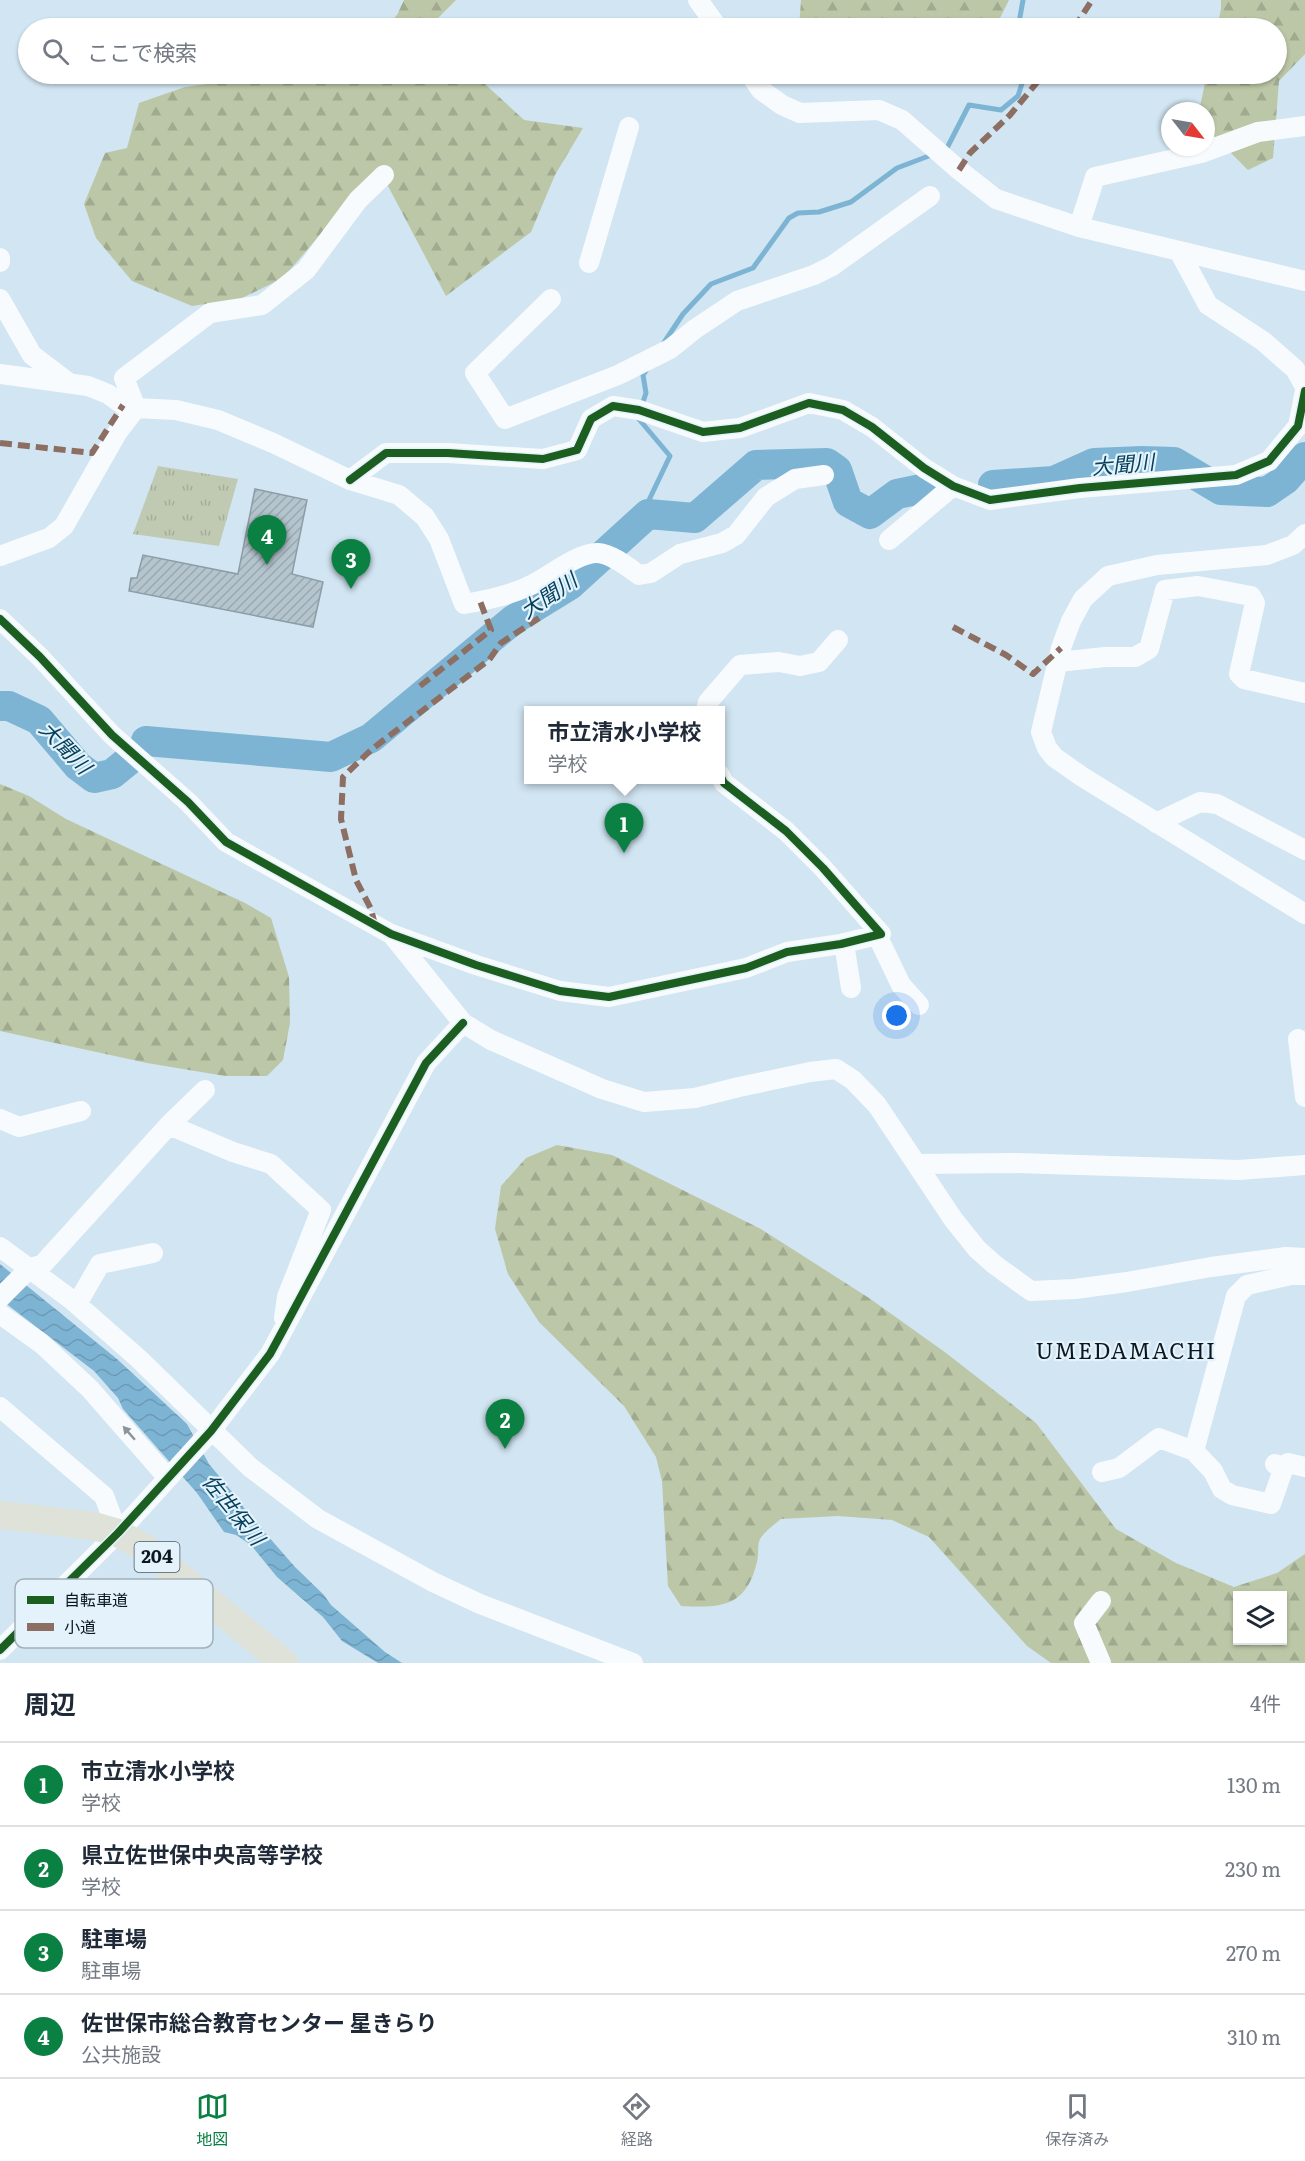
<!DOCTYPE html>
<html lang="ja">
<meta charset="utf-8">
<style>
:root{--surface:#fff;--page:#f6f6f7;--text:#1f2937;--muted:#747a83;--line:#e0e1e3;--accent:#0b8043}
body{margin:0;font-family:Literata,"Noto Sans JP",serif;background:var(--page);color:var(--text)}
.controls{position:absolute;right:18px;bottom:18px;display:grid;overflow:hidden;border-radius:0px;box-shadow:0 2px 4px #0004}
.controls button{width:54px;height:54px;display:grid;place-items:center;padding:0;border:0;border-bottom:2px solid var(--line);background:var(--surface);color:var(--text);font:30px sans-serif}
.compass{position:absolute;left:1161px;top:102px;width:54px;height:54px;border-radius:50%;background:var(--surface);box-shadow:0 2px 4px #0004;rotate:121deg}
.you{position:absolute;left:897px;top:1016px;width:21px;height:21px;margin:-15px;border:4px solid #fff;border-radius:50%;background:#1a73e8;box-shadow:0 0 0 9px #1a73e833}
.badge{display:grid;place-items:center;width:39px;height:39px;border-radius:50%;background:var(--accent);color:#fff;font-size:20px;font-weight:700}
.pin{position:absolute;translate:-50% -50px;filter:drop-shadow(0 2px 3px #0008)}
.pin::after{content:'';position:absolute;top:32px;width:21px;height:18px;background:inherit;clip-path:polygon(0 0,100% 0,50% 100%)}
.popup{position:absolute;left:524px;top:706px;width:201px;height:78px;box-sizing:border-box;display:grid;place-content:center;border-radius:0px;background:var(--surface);filter:drop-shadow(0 2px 4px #0005);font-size:20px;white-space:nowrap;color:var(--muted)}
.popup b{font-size:22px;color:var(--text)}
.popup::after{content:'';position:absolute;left:50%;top:100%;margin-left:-12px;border:12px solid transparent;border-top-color:var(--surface)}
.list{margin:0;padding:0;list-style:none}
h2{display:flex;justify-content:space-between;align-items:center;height:78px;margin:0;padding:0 24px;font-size:26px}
h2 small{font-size:20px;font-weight:400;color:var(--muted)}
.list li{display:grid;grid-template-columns:39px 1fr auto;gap:18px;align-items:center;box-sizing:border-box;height:84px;padding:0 24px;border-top:2px solid var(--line)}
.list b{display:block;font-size:22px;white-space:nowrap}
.list p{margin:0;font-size:20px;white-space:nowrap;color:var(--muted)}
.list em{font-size:20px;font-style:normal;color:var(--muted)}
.icon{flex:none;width:33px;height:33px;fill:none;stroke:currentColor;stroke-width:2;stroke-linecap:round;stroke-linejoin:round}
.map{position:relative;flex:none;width:1305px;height:1663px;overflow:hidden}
.search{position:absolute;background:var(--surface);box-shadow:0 2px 4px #0004;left:18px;right:18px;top:18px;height:66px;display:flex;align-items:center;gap:15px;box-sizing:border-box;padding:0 21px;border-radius:33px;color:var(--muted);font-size:22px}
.sheet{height:414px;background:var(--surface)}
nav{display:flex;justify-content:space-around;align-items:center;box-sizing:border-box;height:84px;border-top:2px solid var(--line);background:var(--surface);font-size:16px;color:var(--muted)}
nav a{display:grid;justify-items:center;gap:3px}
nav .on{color:var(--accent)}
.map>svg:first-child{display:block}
.grass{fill:url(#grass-tufts)}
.forest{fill:url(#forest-firs);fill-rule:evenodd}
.water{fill:url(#water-waves)}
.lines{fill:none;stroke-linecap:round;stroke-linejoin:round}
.stream{stroke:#7eb4d3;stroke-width:5}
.river{stroke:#7eb4d3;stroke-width:30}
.building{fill:url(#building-hatch);stroke:#8d9da7;stroke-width:1.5}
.minor{stroke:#f8fbfd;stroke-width:20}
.highway{stroke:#dfe2d8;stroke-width:28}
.quiet{stroke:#8d6e63;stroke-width:6;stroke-dasharray:12 6;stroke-linecap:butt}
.cycleway-casing{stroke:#e3f2fb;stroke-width:11}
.cycleway{stroke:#1b5e20;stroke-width:8}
.oneway{fill:#8d959a}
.labels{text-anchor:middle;stroke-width:4.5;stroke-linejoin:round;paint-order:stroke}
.shield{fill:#e3f2fb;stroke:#4c5962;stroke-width:1.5}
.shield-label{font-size:18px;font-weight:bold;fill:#0b1820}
.water-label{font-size:21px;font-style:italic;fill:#05405b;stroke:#e3f2fb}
.quarter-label{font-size:22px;letter-spacing:1.5px;fill:#0b1820;stroke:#e3f2fb}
.key{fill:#e3f2fb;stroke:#a2b1b9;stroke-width:1.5}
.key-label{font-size:16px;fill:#0b1820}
</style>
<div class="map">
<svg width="1305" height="1663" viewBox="0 0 1305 1663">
<defs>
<pattern id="grass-tufts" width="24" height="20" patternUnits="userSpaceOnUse" patternTransform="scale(1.5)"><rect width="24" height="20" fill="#c0cab2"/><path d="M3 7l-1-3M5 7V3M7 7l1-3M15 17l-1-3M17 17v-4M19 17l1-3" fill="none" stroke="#a4ad99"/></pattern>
<pattern id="forest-firs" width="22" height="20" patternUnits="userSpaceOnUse" patternTransform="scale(1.5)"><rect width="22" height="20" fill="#bcc7a7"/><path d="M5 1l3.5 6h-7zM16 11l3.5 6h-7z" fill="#a0aa8f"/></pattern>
<pattern id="water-waves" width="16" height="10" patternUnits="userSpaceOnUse" patternTransform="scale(1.5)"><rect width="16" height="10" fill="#7eb4d3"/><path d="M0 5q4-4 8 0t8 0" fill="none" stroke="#6c9ab5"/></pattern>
<pattern id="building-hatch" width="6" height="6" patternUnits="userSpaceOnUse" patternTransform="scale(1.5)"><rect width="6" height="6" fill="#b5c5ce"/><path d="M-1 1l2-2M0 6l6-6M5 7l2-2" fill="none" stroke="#9aa8b1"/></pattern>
</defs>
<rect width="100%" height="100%" fill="#d1e5f2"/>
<path class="grass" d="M158,466L238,479L219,546L133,534Z"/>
<path class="forest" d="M404,0H456L428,28H385L397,15Z
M801,0H1009L995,28H799Z
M1221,0H1305V54L1279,81L1273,158L1248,170L1206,128V111H1199L1207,74H1276V28H1217L1221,9Z
M281,74H474L524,120L583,128L555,175L531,232L446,296L378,167L283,278L240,299L192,306L132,281L96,238L84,204L105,153L127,148L139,103L185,87Z
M0,784L29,796L66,819L245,903L271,918L289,977L290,1023L283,1060L267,1076H225L147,1063L0,1031Z
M557,1145L612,1155L761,1229L869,1298L946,1353L1036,1423L1116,1529L1176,1563L1234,1587L1277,1573L1305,1554V1663H1051L1027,1646L929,1537L892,1520L838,1516L781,1519C775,1524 764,1532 760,1539C757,1545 759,1555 757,1562C746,1607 722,1608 681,1606L668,1586L662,1481L656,1457L624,1406L539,1322L508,1274L495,1229L501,1186L526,1158ZM1238,1596H1282V1640H1238Z"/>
<path class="water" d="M0,1264L117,1359L187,1424L209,1464L238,1499L246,1511L295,1567L324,1595L331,1605L385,1652L402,1663H378L342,1641L323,1617L277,1577L251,1545L236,1535L224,1532L197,1493L123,1409L118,1398L94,1371L0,1299Z"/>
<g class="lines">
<path class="stream" d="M1018,28L1023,0
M943,150L947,148L969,105L1001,110L1018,96L1025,74
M663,344L683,314L711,284L753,268L789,218L798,213L819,212L851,202L897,168L934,154
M642,405L646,393L643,375L647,369
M639,414L638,418L670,456L649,500L648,514"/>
<path class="river" d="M993,485L1054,481L1094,463L1142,461L1174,462L1221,490L1267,492L1286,479L1305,457
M0,706H9L39,720L78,766L94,778L112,774L128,761
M146,741L331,757L371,738L513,620L570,585L648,514L695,518L756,465L827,463L837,470L848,502L870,514L897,494L921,489"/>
</g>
<path class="building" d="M255,489L307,500L292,574L323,582L313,627L129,591L131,578H137L143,555L238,574Z"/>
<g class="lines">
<path class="minor" d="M698,0L718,28
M750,74L761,90L782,105L800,113L879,110L902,120L959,170L996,199L1079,227L1305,281
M1079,227L1095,177L1201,153L1258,132L1305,126
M1179,251L1208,305L1263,341L1295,369L1305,387
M0,258V262
M589,263L629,127
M0,299L32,355L69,383
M551,299L475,373L505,419L618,375L670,349L695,329L737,301L814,275L832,266L930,196
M0,374L88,386L108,394L123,405L136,408L176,410L218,420L273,443L350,480L399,495L425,517L439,539L464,604C486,600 507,596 527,587C547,579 577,552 598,553C612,554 628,567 639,575L651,573L680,554L722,543L736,535L766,497L795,479L824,475
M136,408L124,378L210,313L262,305L306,270L358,200L384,175
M350,480L386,453H448L543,459L577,450L591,419L613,406L639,410L703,432L740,428L809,403L843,410L872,427L924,468L953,486L990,500L1080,488L1236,475L1269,461L1298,426L1305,391
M1305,534L1293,545L1267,555L1157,565L1108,576L1083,599L1071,621L1061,648L1041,732L1047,748L1054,757L1081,776L1305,914
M889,540L953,486
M0,556L49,538L64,526L117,433L136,408
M0,619L40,657L112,735L188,802L226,842L391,934L476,965L560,991L609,997L746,968L787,952L841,944L881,934L823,868L786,831L724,783L720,775
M1058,662L1105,657H1135L1149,649L1165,590L1198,586L1251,596L1255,603L1239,674L1244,679L1305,693
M706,710L708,702L740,665L779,662L800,666L819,662L838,640
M1156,823L1200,802L1217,804L1305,850
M877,935L901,985L919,1005
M393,936L463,1023L491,1040L602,1089L644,1102L695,1098L739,1087L810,1072L836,1069L853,1080L877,1105L953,1219L977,1249L995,1265L1031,1291L1075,1289L1127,1282L1211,1267L1286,1257L1305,1258
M844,943L851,988
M1298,1039L1305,1097
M0,1119L19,1127L81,1111
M169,1125L233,1152L271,1164L321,1210L287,1297L284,1318
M918,1164L1014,1163L1239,1170L1305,1165
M0,1247L72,1300L139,1359L251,1468L318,1519L433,1582L480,1604L633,1663
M0,1298L29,1269L43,1264L169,1125L205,1090
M77,1304L100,1264L153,1253
M0,1314L42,1344L90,1389L167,1477
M0,1407L104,1496L118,1533
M1275,1464L1284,1467L1288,1463L1305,1467
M1284,1467L1271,1504L1232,1495L1222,1489L1213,1471L1194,1451L1236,1296L1247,1285L1291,1275H1305
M1102,1472L1119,1468L1159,1438L1194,1451
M1101,1601L1084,1623L1101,1663
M0,1650L118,1533L211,1431L270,1354L282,1332L426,1063L463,1023"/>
<path class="highway" d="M0,1515L94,1526L118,1533L146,1549L284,1663"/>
<path class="quiet" d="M1074,28L1092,0
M959,170L970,153L1010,115L1044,74
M0,443L92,453L123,405
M953,627L1006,655L1033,674L1061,648
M420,686L491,630L480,601
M375,925L371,909L356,880L341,819L343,777L372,749L489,660L501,643L539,618"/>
<defs>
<path id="cycleway" d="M350,480L386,453H448L543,459L577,450L591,419L613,406L639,410L703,432L740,428L809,403L843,410L872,427L924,468L953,486L990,500L1080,488L1236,475L1269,461L1298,426L1305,391
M0,619L40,657L112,735L188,802L226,842L391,934L476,965L560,991L609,997L746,968L787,952L841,944L881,934L823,868L786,831L724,783L720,775
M0,1650L118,1533L211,1431L270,1354L282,1332L426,1063L463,1023"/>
</defs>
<use href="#cycleway" class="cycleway-casing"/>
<use href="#cycleway" class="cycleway"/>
</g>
<defs><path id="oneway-solid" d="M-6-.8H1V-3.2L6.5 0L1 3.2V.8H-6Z" transform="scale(1.5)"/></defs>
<use class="oneway" href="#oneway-solid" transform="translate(129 1433) rotate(-131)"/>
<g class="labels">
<rect class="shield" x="134.5" y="1542" width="45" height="30" rx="4.5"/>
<g class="shield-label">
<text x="157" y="1563">204</text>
</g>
<g class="water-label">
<text transform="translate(1123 465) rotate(-5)" y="7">大聞川</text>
<text transform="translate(549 596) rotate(-34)" y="7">大聞川</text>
<text transform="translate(65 748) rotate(46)" y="7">大聞川</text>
<text transform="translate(233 1510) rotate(51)" y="7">佐世保川</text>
</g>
<g class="quarter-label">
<text x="1126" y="1359">UMEDAMACHI</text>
</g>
</g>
<rect x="15" y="1579" width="198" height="69" rx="9" class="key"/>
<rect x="27" y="1596" width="27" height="8" fill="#1b5e20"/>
<rect x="27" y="1623" width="27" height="8" fill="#8d6e63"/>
<g class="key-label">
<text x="64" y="1606">自転車道</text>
<text x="64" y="1633">小道</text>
</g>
</svg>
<div class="controls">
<button><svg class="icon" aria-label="layers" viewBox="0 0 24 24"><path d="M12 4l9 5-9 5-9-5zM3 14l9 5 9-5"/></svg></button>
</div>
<svg class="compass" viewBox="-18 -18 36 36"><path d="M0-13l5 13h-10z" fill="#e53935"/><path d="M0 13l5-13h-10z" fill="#747a83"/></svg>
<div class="you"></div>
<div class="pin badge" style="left:624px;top:853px">1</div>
<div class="popup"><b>市立清水小学校</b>学校</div>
<div class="pin badge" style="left:505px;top:1449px">2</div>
<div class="pin badge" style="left:351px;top:589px">3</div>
<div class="pin badge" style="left:267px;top:565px">4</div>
<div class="search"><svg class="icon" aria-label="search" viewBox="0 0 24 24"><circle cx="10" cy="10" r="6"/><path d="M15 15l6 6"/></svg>ここで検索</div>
</div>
<section class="sheet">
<h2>周辺<small>4件</small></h2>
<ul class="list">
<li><span class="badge">1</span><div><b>市立清水小学校</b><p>学校</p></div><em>130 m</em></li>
<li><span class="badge">2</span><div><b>県立佐世保中央高等学校</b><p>学校</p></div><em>230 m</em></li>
<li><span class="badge">3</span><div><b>駐車場</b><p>駐車場</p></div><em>270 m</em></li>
<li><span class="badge">4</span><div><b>佐世保市総合教育センター 星きらり</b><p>公共施設</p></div><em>310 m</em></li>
</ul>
</section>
<nav>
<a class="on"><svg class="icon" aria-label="map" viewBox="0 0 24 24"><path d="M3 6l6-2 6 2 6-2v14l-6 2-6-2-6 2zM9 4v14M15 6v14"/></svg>地図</a>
<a><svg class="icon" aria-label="directions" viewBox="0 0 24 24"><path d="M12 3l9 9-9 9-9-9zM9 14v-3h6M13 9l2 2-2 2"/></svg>経路</a>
<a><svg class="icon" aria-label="saved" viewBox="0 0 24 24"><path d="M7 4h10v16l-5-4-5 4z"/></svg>保存済み</a>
</nav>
